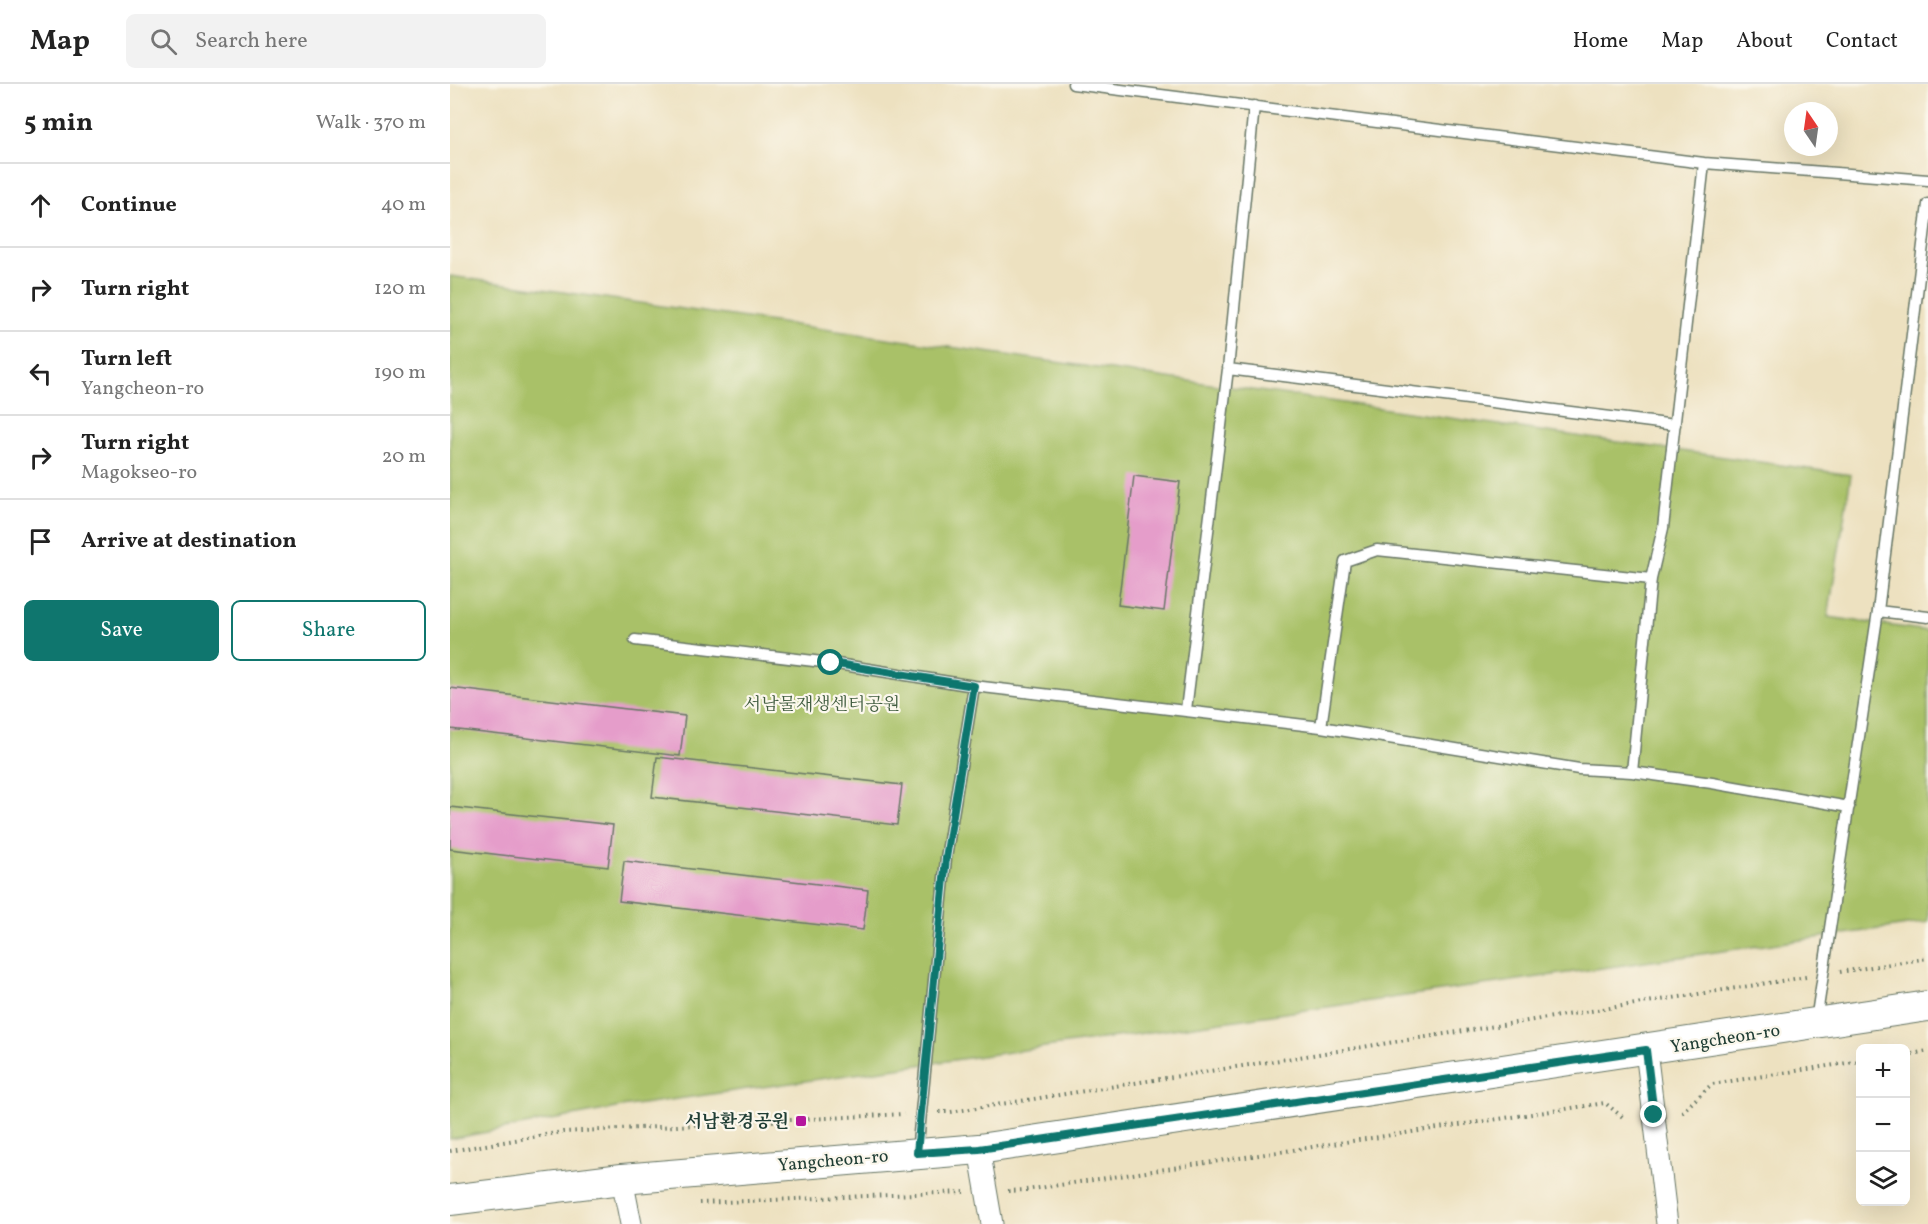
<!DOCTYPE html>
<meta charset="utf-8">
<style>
:root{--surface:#fff;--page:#f2f2f2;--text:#222;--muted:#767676;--line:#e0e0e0;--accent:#0f766e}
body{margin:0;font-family:Vollkorn,"Noto Serif KR",serif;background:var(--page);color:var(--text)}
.controls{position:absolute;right:18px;bottom:18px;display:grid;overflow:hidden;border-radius:9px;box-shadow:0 6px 24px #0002}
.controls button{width:54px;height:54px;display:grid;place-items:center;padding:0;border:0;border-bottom:2px solid var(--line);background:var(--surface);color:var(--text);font:30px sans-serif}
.compass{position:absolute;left:1334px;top:18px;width:54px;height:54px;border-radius:50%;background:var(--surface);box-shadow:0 6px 24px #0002;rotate:347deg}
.stop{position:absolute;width:18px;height:18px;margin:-14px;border:4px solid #0f766e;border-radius:50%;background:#fff}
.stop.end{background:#0f766e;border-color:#fff;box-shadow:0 2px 6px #0008}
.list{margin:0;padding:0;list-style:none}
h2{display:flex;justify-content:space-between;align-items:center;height:78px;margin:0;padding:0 24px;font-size:26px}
h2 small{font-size:20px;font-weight:400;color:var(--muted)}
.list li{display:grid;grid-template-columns:39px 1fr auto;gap:18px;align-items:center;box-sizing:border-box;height:84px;padding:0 24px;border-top:2px solid var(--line)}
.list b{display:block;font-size:22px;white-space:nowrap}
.list p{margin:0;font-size:20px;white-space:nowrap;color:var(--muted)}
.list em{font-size:20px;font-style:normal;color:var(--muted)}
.actions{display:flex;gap:12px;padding:18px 24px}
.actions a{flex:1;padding:14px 0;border:2px solid var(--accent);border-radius:9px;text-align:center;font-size:21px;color:var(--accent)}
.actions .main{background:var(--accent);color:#fff}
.icon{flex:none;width:33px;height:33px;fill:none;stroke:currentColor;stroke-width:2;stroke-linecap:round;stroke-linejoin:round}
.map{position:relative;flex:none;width:1478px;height:1140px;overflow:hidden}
header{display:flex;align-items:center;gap:36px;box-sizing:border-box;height:84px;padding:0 30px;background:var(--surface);border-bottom:2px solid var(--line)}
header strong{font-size:28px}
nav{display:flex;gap:33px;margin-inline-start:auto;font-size:21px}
.search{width:420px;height:54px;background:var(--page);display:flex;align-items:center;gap:15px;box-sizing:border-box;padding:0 21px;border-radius:9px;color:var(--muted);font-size:22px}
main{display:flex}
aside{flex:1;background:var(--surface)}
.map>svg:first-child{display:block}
.green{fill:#a9c167;stroke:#647f4e;stroke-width:1.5}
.building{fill:#e59dca}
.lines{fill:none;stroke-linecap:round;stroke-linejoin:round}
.service-casing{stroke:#677665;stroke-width:13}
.minor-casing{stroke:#677665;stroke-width:23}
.secondary-casing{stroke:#677665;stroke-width:32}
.path{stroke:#677665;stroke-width:4;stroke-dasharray:1.5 4.5;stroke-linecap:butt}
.service{stroke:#fff;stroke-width:10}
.minor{stroke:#fff;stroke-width:21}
.secondary{stroke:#fff;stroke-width:30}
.route{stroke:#0f766e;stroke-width:8}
.poi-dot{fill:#b5179e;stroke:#fbf7ec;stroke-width:2}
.labels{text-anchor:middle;stroke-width:4.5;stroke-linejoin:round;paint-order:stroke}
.park-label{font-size:18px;fill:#425e41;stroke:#fbf7ec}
.street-label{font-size:18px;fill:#1f3d34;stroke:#fbf7ec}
.poi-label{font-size:18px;font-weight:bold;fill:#1f3d34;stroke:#fbf7ec;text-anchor:end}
</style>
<header>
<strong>Map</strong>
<div class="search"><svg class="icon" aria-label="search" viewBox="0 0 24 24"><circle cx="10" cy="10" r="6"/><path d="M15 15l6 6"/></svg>Search here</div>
<nav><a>Home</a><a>Map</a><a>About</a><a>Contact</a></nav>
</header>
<main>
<aside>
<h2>5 min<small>Walk · 370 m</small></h2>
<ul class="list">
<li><svg class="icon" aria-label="ahead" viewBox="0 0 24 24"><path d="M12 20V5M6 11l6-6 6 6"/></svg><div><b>Continue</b></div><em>40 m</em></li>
<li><svg class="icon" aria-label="right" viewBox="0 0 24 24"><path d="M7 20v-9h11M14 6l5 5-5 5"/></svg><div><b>Turn right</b></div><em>120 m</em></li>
<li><svg class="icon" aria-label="left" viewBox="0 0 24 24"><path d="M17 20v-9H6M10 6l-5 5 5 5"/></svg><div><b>Turn left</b><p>Yangcheon-ro</p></div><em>190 m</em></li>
<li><svg class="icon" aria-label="right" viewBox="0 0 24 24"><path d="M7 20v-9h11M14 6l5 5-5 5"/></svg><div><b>Turn right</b><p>Magokseo-ro</p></div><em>20 m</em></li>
<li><svg class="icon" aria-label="arrive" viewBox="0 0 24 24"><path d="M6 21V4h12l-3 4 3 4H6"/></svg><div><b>Arrive at destination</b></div></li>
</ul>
<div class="actions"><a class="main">Save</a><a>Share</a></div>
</aside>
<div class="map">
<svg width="1478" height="1140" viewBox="0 0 1478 1140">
<rect width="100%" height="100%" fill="#fbf7ec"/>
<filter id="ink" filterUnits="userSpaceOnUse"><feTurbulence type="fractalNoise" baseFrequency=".0167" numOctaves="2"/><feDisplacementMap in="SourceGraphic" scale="12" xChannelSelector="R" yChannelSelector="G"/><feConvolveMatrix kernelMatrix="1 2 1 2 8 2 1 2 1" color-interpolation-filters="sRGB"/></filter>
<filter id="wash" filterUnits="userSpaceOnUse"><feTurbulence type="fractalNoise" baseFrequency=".008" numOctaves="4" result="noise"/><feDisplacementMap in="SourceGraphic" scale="24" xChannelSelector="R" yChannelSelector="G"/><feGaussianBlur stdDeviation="1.35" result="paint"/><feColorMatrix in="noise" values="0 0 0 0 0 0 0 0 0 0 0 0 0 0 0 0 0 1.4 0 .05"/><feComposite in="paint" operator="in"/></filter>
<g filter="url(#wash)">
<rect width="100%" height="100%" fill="#ede1c0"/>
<path class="green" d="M0,192L1401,391L1378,533L1478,547V838L171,1023L0,1055Z"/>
<g id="blocks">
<path class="building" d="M684,392L730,398L714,527L668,521Z
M0,604L235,632L230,672L0,645Z
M207,673L452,701L447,741L202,713Z
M0,723L163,741L158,783L0,765Z
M174,777L418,806L413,846L169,817Z"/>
</g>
</g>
<g filter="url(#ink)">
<use href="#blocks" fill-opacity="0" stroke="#677665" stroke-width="1.5"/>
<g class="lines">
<defs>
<path id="service" d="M623,0L1254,79L1478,96
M778,285L1225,341
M1201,495L1213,444L1254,79
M1428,527L1478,533
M185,556L381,579L524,602L871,643L1129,685L1182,688L1262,699L1399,723
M736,626L778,285L804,22
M871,643L895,477L927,466L1201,495L1182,688
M1366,937L1428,527L1478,120
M467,1069L496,774L524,602"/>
<path id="minor" d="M1196,966L1217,1140
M529,1065L542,1140
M172,1095L181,1140"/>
<path id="secondary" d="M0,1116L172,1095L529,1065L1478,922"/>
</defs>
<use href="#service" class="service-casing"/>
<use href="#minor" class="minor-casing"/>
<use href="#secondary" class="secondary-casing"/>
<path class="path" d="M1390,888L1478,874
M1456,971L1478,967
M489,1028H501L1356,893
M1232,1028L1262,1000L1410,977
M0,1067L113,1048L454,1030
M558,1107L576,1106L1155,1019L1175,1035
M249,1119L514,1108"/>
<use href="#service" class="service"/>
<use href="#minor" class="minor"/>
<use href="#secondary" class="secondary"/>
</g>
</g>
<g class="lines" filter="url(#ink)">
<path class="route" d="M381,579L524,602L496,774L467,1069L529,1065L1196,966L1204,1031"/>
</g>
<rect class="poi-dot" x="345" y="1031" width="12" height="12" rx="3"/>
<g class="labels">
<g class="park-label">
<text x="372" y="626">서남물재생센터공원</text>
</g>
<g class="street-label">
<text transform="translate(1275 954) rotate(-9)" y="6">Yangcheon-ro</text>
<text transform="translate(383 1076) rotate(-5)" y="6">Yangcheon-ro</text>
</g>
<g class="poi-label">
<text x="339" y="1043">서남환경공원</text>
</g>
</g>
</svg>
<div class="controls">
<button>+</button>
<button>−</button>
<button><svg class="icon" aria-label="layers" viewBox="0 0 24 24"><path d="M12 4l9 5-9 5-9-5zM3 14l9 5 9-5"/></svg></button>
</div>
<svg class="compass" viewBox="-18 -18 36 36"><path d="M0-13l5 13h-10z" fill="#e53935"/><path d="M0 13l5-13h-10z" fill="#767676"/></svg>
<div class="stop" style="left:381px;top:579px"></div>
<div class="stop end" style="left:1204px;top:1031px"></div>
</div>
</main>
